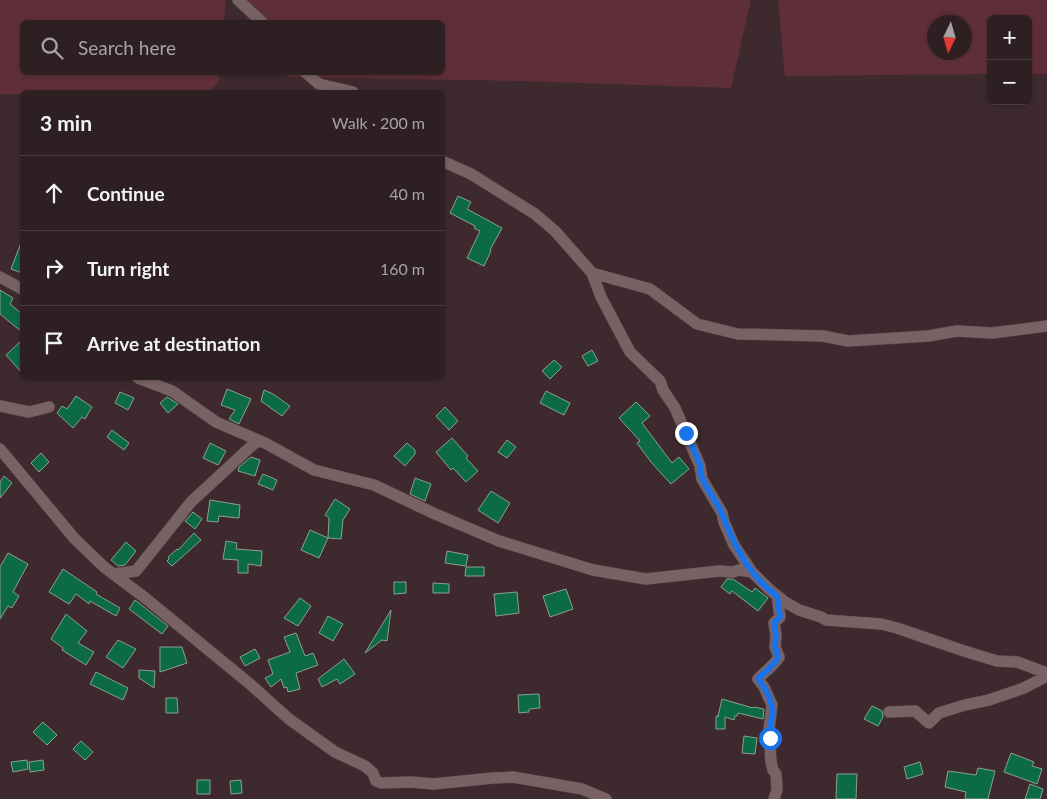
<!DOCTYPE html>
<meta charset="utf-8">
<style>
:root{--surface:#2e2022;--page:#36282a;--text:#f1f3f6;--muted:#a7a3a5;--line:#493e40}
body{margin:0;font-family:Lato,sans-serif;background:var(--page);color:var(--text)}
.controls{position:absolute;right:15px;top:15px;display:grid;overflow:hidden;border-radius:8px;box-shadow:0 1px 4px #0004}
.controls button{width:45px;height:45px;display:grid;place-items:center;padding:0;border:0;border-bottom:1px solid var(--line);background:var(--surface);color:var(--text);font:25px sans-serif}
.compass{position:absolute;left:927px;top:15px;width:45px;height:45px;border-radius:50%;background:var(--surface);box-shadow:0 1px 4px #0004;rotate:185deg}
.stop{position:absolute;width:15px;height:15px;margin:-11px;border:4px solid #1a73e8;border-radius:50%;background:#fff}
.stop.end{background:#1a73e8;border-color:#fff;box-shadow:0 1px 5px #0008}
.list{margin:0;padding:0;list-style:none}
h2{display:flex;justify-content:space-between;align-items:center;height:65px;margin:0;padding:0 20px;font-size:21px}
h2 small{font-size:16px;font-weight:400;color:var(--muted)}
.list li{display:grid;grid-template-columns:32px 1fr auto;gap:15px;align-items:center;box-sizing:border-box;height:75px;padding:0 20px;border-top:1px solid var(--line)}
.list b{display:block;font-size:19px;white-space:nowrap}
.list em{font-size:16px;font-style:normal;color:var(--muted)}
.icon{flex:none;width:28px;height:28px;fill:none;stroke:currentColor;stroke-width:2;stroke-linecap:round;stroke-linejoin:round}
.map{position:relative;flex:none;width:1047px;height:799px;overflow:hidden}
.search{position:absolute;background:var(--surface);box-shadow:0 1px 4px #0004;left:20px;top:20px;width:425px;height:55px;display:flex;align-items:center;gap:12px;box-sizing:border-box;padding:0 18px;border-radius:8px;color:var(--muted);font-size:19px}
.panel{position:absolute;background:var(--surface);box-shadow:0 1px 4px #0004;left:20px;top:90px;width:425px;height:290px;border-radius:8px}
.map>svg:first-child{display:block}
.green{fill:#5e2f39;fill-rule:evenodd}
.building{fill:#0d6a47;stroke:#8aa094}
.lines{fill:none;stroke-linecap:round;stroke-linejoin:round}
.street-casing{stroke:#59494c;stroke-width:12}
.street{stroke:#796266;stroke-width:11}
.route{stroke:#1a73e8;stroke-width:6}
</style>
<div class="map">
<svg width="1047" height="799" viewBox="0 0 1047 799">
<rect width="100%" height="100%" fill="#3e2a2e"/>
<path class="green" d="M0,0H226L224,22H22V72L220,73L219,81L211,91L22,92V94H0Z
M247,0H751L731,88L520,81L287,77L286,73L442,72V22H261L247,19Z
M778,0H1047V74H1028V19H991V74L785,76ZM934,22H964V52H934Z"/>
<path class="building" d="M458,196L471,202L467,209L502,228L490,250L491,251L484,266L467,258L480,231L474,228L475,226L450,213Z
M22,240V273L11,269Z
M0,290L13,298L10,304L22,314V332L0,314Z
M22,340V373L6,355Z
M592,350L598,361L588,366L582,356Z
M554,360L562,367L550,379L542,371Z
M227,389L251,399L239,424L229,419L235,410L221,405Z
M264,390L273,394L290,406L282,416L261,401Z
M546,391L570,403L564,415L540,403Z
M120,392L134,398L128,410L115,403Z
M76,396L92,407L85,419L82,417L73,428L57,413L62,406L67,409Z
M167,397L178,404L168,413L160,403Z
M636,402L650,416L642,423L672,463L679,457L689,469L671,484L651,462L637,443L640,441L619,418Z
M445,407L458,421L449,430L436,416Z
M112,430L129,443L124,450L107,437Z
M452,438L468,456L466,458L478,471L466,482L453,468L451,470L436,452Z
M507,440L516,447L507,458L498,452Z
M210,443L226,451L218,465L203,458Z
M407,443L415,450V454L405,466L394,456Z
M41,453L49,462L39,472L31,463Z
M251,457L260,460L255,476L238,471L239,467Z
M263,474L277,480L273,490L258,484Z
M4,476L12,483L0,498V482Z
M415,478L431,484L425,501L410,494Z
M491,491L510,503L498,523L478,510Z
M335,499L350,509L343,520L341,539L328,538L329,518L325,515Z
M210,500L240,505L239,518L219,516L218,522L207,521Z
M193,512L202,519L195,529L185,521Z
M310,530L328,538L319,558L301,550Z
M194,533L201,540L172,566L167,561L169,559L168,557L177,549L178,550Z
M226,541L237,543L236,549L262,551L261,566L248,564V573H238V560L223,559Z
M126,542L136,551L125,565L118,566L111,560Z
M447,551L468,555L466,566L445,563Z
M8,553L28,564L13,592L19,596L12,608L8,606L0,619V567Z
M466,567H484V576H465Z
M63,569L97,592L96,594L120,608L116,616L90,601L89,604L76,594L69,604L49,592Z
M727,579H733L752,592L755,588L768,598L758,611L732,591L730,594L721,587Z
M394,582H406V593L394,594Z
M433,583L449,584V593H433Z
M566,589L573,609L550,617L543,596Z
M517,592L519,613L496,616L494,594Z
M300,598L311,606L298,626L284,618Z
M135,600L168,626L162,634L129,609Z
M391,610L387,641L382,640L365,653Z
M66,614L87,631L78,643L94,652L86,665L62,650L63,648L51,639Z
M328,616L343,624L333,641L319,633Z
M296,633L305,656L313,653L318,665L296,673L300,689L288,692L287,687L284,688L281,679L271,687L265,678L273,674L268,660L290,652L284,637Z
M118,640L136,649L123,668L106,657Z
M160,647H182L187,663L160,672Z
M255,649L260,658L245,666L240,657Z
M344,659L355,674L340,684L337,679L322,687L318,679Z
M139,670L155,671L154,688L139,678Z
M96,672L128,688L123,700L90,684Z
M539,694L540,708L529,709V712L519,713L518,695Z
M166,698H177L178,713H166Z
M722,699L753,708L754,707L764,709L763,719L738,713L737,716H735L734,720L725,717V729H716V716H719H718Z
M872,706L882,711L883,717L878,726L864,719Z
M43,722L57,735L47,745L33,732Z
M744,736L757,738L755,754L742,753Z
M81,741L93,752L85,760L73,749Z
M1011,753L1034,762L1032,766L1042,769L1037,784L1004,772Z
M27,760L28,769L13,772L11,762Z
M43,760L44,770L30,772L29,762Z
M920,762L923,774L907,779L904,767Z
M978,768L995,771L988,799H965L966,792L945,787L948,771L976,775Z
M837,774H857L856,799H836Z
M197,780H210V794H197Z
M241,780L242,793L231,794L230,781Z
M1030,784L1043,789L1040,799H1025Z"/>
<g class="lines">
<defs>
<path id="street" d="M238,0L262,22
M305,72L319,84L353,92
M442,161L471,174L535,214L555,231L592,273L601,297L630,352L660,381L663,390L675,408L700,466L702,479L722,513L724,522L734,545L752,572
M592,273L650,289L697,324L738,334L823,336L848,341L928,336L957,331L992,333L1047,326
M0,277L22,289
M138,378L172,391L216,422L265,443L314,470L374,485L433,513L499,541L593,570L646,579L719,571L733,572L739,570L752,572L770,590L785,602L799,610L821,617L826,620L881,624L897,628L964,651L997,661L1017,662L1047,673
M0,406L29,412L49,407
M0,449L74,538L104,567L144,597L250,684L289,719L335,752L365,766L373,773L376,781L381,783L411,782L433,784L493,778L513,777L582,789L606,799
M114,574L136,571L191,502L258,440
M889,712L915,711L929,723L939,713L965,705L989,700L1024,688L1047,676
M774,799L777,790L776,774L773,770L771,762L769,729L772,705L764,687L758,679C765,671 774,666 779,657L775,647L776,635L774,623L780,617L777,596"/>
</defs>
<use href="#street" class="street-casing"/>
<use href="#street" class="street"/>
</g>
<g class="lines">
<path class="route" d="M686,433C690,443 697,455 700,465C701,471 700,475 703,480C708,492 718,502 722,514C734,545 749,576 777,596L780,617L774,623L776,635L775,647L778,657C774,666 765,671 758,679C765,688 773,701 772,713C772,721 769,729 770,738"/>
</g>
</svg>
<div class="controls">
<button>+</button>
<button>−</button>
</div>
<svg class="compass" viewBox="-18 -18 36 36"><path d="M0-13l5 13h-10z" fill="#e53935"/><path d="M0 13l5-13h-10z" fill="#a7a3a5"/></svg>
<div class="stop" style="left:770px;top:738px"></div>
<div class="stop end" style="left:686px;top:433px"></div>
<div class="search"><svg class="icon" aria-label="search" viewBox="0 0 24 24"><circle cx="10" cy="10" r="6"/><path d="M15 15l6 6"/></svg>Search here</div>
<section class="panel">
<h2>3 min<small>Walk · 200 m</small></h2>
<ul class="list">
<li><svg class="icon" aria-label="ahead" viewBox="0 0 24 24"><path d="M12 20V5M6 11l6-6 6 6"/></svg><div><b>Continue</b></div><em>40 m</em></li>
<li><svg class="icon" aria-label="right" viewBox="0 0 24 24"><path d="M7 20v-9h11M14 6l5 5-5 5"/></svg><div><b>Turn right</b></div><em>160 m</em></li>
<li><svg class="icon" aria-label="arrive" viewBox="0 0 24 24"><path d="M6 21V4h12l-3 4 3 4H6"/></svg><div><b>Arrive at destination</b></div></li>
</ul>
</section>
</div>
